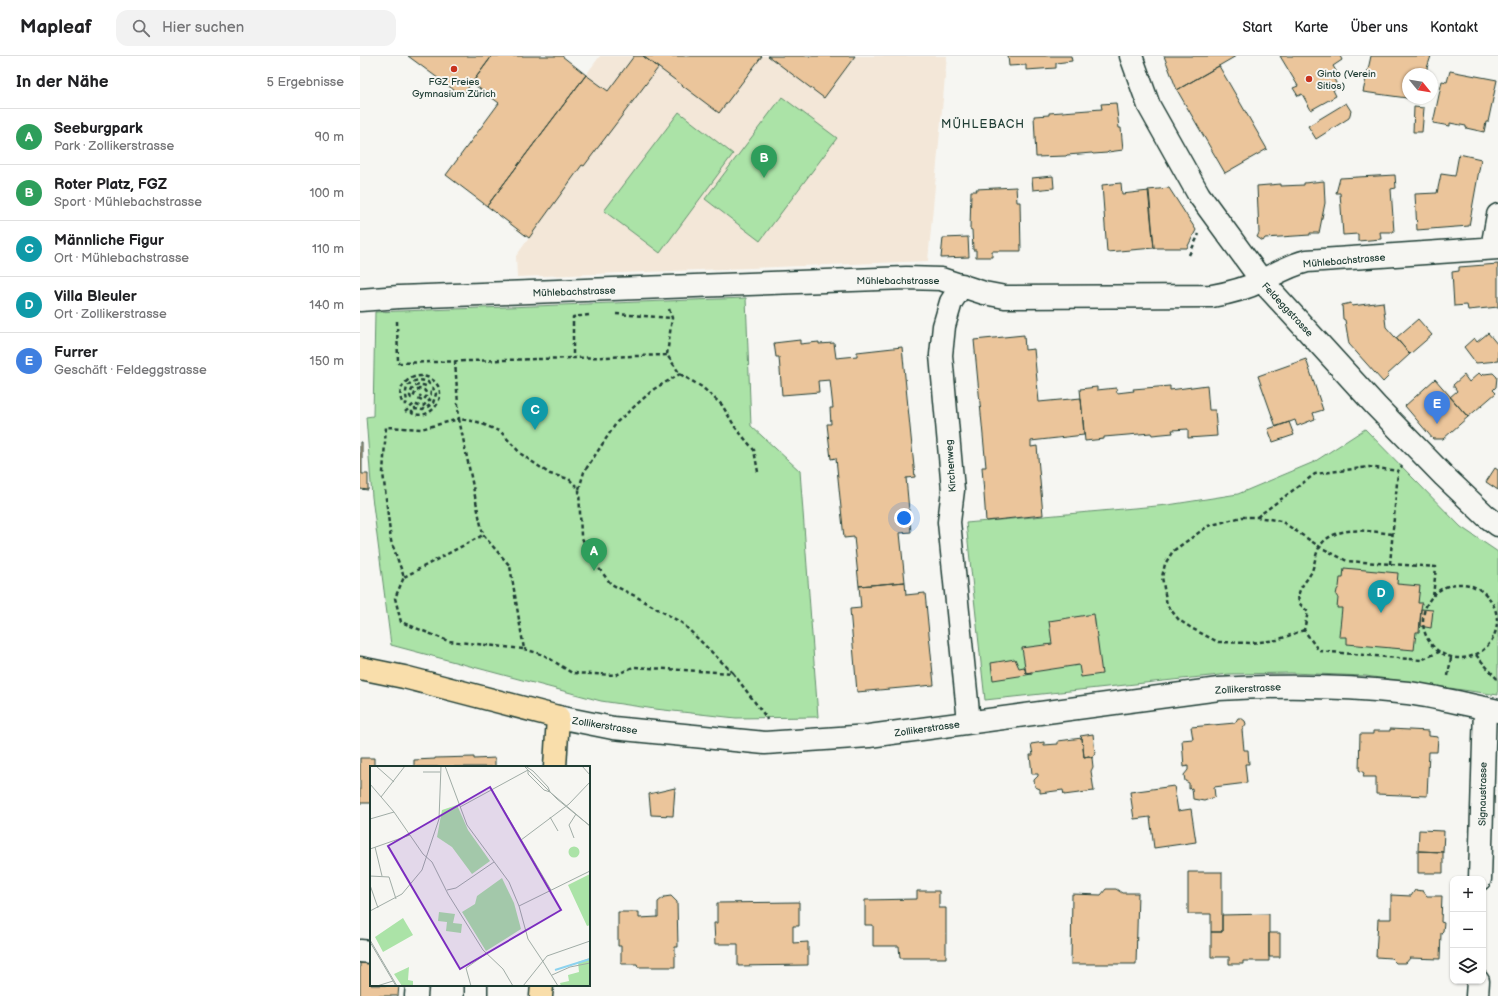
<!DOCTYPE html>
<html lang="de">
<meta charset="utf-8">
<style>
:root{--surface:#fff;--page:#f2f2f2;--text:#202124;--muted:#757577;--line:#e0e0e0;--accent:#c8321e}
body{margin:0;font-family:"Balsamiq Sans",sans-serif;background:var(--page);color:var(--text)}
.controls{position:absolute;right:12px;bottom:12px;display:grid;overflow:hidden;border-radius:8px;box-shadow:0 1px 3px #0004}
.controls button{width:36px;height:36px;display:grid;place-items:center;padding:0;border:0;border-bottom:1px solid var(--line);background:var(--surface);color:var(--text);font:20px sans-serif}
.compass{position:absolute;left:1042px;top:12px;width:36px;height:36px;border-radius:50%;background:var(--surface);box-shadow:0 1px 3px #0004;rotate:120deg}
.you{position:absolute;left:544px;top:462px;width:14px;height:14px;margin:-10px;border:3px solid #fff;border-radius:50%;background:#1a73e8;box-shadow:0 0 0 6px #1a73e833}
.badge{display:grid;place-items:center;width:26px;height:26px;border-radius:50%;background:var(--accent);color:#fff;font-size:13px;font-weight:700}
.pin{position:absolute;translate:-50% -33px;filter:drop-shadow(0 1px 2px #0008)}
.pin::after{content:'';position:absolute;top:21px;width:14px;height:12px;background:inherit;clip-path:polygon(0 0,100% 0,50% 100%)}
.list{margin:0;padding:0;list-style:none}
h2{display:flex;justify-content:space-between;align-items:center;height:52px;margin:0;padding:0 16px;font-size:17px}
h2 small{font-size:13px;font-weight:400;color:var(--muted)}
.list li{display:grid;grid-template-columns:26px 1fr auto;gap:12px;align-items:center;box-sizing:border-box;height:56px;padding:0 16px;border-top:1px solid var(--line)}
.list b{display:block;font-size:15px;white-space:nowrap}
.list p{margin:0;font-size:13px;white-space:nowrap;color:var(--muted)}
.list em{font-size:13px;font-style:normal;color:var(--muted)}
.icon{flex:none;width:22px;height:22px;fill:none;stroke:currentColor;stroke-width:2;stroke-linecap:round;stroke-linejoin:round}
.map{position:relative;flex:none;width:1138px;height:940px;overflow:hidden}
header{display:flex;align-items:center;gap:24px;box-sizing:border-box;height:56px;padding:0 20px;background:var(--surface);border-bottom:1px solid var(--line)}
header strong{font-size:19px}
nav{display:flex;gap:22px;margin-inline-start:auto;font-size:14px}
.search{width:280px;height:36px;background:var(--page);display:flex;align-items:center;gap:10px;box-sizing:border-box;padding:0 14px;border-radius:12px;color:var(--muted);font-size:15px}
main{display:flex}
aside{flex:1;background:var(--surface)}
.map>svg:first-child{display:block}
.built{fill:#f3e7d8}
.green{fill:#abe3a7;stroke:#65906e}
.building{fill:#ebc59b;stroke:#1f3d34}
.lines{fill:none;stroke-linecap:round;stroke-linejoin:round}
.minor-casing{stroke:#1f3d34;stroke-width:25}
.major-casing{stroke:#1f3d34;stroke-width:25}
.path{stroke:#1f3d34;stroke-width:2.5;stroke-dasharray:4 3;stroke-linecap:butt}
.minor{stroke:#f6f6f2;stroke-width:22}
.major{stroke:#f9deab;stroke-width:22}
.poi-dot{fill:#c8321e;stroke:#f6f6f2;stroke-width:1.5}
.labels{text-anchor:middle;stroke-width:4;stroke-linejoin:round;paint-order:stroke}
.poi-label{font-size:10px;fill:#1f3d34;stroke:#f6f6f2;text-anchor:start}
.street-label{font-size:10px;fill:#1f3d34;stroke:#f6f6f2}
.quarter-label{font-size:12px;letter-spacing:1px;fill:#1f3d34;stroke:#f6f6f2}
.inset-river{fill:none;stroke:#8dd3ef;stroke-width:2}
.inset-road{fill:none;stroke:#a0aca6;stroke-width:1}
.view{fill:#7b2cbf;fill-opacity:0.15;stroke:#7b2cbf;stroke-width:2}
.inset-edge{fill:none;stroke:#1f3d34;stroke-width:2}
</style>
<header>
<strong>Mapleaf</strong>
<div class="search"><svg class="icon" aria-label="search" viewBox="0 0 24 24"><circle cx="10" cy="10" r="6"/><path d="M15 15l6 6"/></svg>Hier suchen</div>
<nav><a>Start</a><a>Karte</a><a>Über uns</a><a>Kontakt</a></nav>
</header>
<main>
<aside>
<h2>In der Nähe<small>5 Ergebnisse</small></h2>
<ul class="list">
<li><span class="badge" style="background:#2e9e5b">A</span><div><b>Seeburgpark</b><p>Park · Zollikerstrasse</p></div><em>90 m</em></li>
<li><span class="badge" style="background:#2e9e5b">B</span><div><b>Roter Platz, FGZ</b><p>Sport · Mühlebachstrasse</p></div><em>100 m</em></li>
<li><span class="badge" style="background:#0f9aa8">C</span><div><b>Männliche Figur</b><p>Ort · Mühlebachstrasse</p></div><em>110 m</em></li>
<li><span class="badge" style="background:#0f9aa8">D</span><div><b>Villa Bleuler</b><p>Ort · Zollikerstrasse</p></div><em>140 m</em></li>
<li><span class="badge" style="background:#3f7fe0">E</span><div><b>Furrer</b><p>Geschäft · Feldeggstrasse</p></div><em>150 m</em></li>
</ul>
</aside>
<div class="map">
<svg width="1138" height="940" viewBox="0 0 1138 940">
<rect width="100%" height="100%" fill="#f6f6f2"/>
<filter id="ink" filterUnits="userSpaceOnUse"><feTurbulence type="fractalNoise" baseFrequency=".025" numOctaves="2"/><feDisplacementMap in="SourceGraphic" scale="8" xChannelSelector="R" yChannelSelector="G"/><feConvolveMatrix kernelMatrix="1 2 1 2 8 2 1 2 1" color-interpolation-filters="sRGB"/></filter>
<g filter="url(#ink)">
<path class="built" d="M240,0H587L568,205L157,221L156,200L169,182L127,150Z"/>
<path class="green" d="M422,41L477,82L400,185L345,143Z
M319,56L373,98L300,197L244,155Z
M386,242L391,370L440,415L458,661L376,662L295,653L241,645L31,589L12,441L6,361L13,360L15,256Z
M1005,373L1101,471L1138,496V639L1006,620L931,617L869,618L625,644L606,467L808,449L878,438L954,406Z"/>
<path class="building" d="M48,0H132L102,40Z
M132,0H202L226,19L127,150L86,119L139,47L112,27Z
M274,0H283L298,12L224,110L222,109L169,182L127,150L226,19L248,35Z
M283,0H402L359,57Z
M408,0H495L464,42Z
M648,0H711L712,5L696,7V12L666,14V9L649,10Z
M804,0H876L817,34Z
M920,0H980L982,4L973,10L979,20L974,23L978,31L973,34L976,40L951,54L942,38L938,40L933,32L938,30Z
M1011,0H1071L1065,18H1048V42H1054V43L1003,36Z
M859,10L907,93L865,117L817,34Z
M1090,15L1137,24L1128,66H1126L1124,76L1106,72V70L1090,67V70L1073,67L1082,25L1087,26Z
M756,47L759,72H761L763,94L748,96L747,97L733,98L732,97L707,99L706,100L676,101L674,60L689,59V57L742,53L741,48Z
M986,47L991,55L989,62L956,83L948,70Z
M1054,51L1064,52L1062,76H1053Z
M1099,98L1121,103L1109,170L1057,174L1055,138L1077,137L1081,118L1095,120Z
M1035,119L1036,132L1031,133L1034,176H1020L1021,183L998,185V178L983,179L980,137H976L980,122Z
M693,120L694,132L673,134L672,122Z
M964,125L965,147L959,177H950V179L905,182L903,185L897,181L899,177L897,130L921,128V130L944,129V127Z
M761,127L762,138L789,135L794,192L747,196L742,129Z
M656,131L657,146H660L661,195H632V201H616V194H613L612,174L610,173L611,135H617L616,133Z
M809,132L836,174L827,192H794L788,134Z
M608,181L609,201L581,202L583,182Z
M1138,208V251L1108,254L1107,249L1094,250L1092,216L1099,215V211Z
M1023,246L1026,271L1050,298L1027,319L1029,320L1023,326L989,288L985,264L983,263L982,249L991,247L992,250Z
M1058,263L1072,279L1050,298L1036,282Z
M1128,277L1138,289V305L1116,307L1104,291L1114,282L1117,286Z
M664,279L665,294L674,293L679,346L721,342L724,379L671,385V391L677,390L683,459L626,465L622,411H626L614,284Z
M440,284V288L459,286V288L474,287L476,302L497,300V296L542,291L555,421L546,422L551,476L540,477L545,526L499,530L494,481L484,482L476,402L471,403L467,368H471L470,352H473L470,324L458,325L459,336L422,339L419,301H416L414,287Z
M946,303L963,354L953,357L955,363L937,370L935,364L916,371L898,320Z
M1119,317L1122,320L1124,318L1133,317L1137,321L1136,331L1133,334L1136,337L1108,361L1090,341L1097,335L1093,329L1104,319L1109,326Z
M1075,323L1108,361L1083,383H1073L1045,350Z
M847,329L849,354H855L857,380L828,382V373L812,374L813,377L792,379L791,377L744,381V383L725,385L720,333L737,331V334L756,332L757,337L774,335L773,333L810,330V334Z
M929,366L934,379L913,386L908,373Z
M0,386H2V418H8V434L0,433Z
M1135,412L1138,414V434L1126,426Z
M984,512L1038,517L1037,528L1060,530L1058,547H1062L1061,553L1059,576H1056L1054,594L987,588V581H979L982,552H977L978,542L976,539L977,534L979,531L980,522H983Z
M545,526L546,539L565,537L574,629L497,636L490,553L501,552L499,530Z
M1061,553L1073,554L1071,572L1060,570Z
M734,558L742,618L721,621L719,609L666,617L662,592L692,588L689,565Z
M655,603L659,612L664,611L666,617L672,616V618L633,624L631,607Z
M878,662H881L885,665L886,668L882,674L884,694H888L889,708H885L887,727L854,731L855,741L844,745L833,743L832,732L829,733V727L825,725L824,719L828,714V710L824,711L822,684L833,683L831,671L875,667Z
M1030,673L1069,675V680L1078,681L1077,696H1069L1067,740L1016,738V721H1003L1004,717L999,714L1000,678H1013V675H1030Z
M733,678L735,698L732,702L729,700L724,701L722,682L720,680Z
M722,682L724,701L729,700L732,702L733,711L731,715L734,735L704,739L703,734L680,737V733L675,731L674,724L678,720V718H672L670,699H673L671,688L684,686V689L698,688V685Z
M114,701V703L135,702V711H54V704L75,703V702Z
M0,702H14V711H11V747H0Z
M814,730L818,755L831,753L836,786L794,792L790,761L774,763L770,736Z
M315,732L313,760L291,759L289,738Z
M1059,774L1084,775L1083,796L1058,795Z
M1058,795L1083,796V817H1058Z
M828,816H862V876H851V858H828Z
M746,833H756L762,837H778L776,908H711L712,838L741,839Z
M1055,834L1063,835L1067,840H1082L1081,866L1084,867L1083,875L1081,877L1080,903L1050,902L1046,907H1036L1031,902L1016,901L1018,863H1031V839L1051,840Z
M557,835H579V852H586V902H540L539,890H513V869H505V844L557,843Z
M311,840L317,846L318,891H315V911H278L277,908H261V890H258V856H279V862L298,861V846L304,841Z
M439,846V870H433V887L448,886V909L378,910V888H355L354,867H357V847Z
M909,858V905H883V908H869V901H851V876H862V859Z
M909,877H920V901H909Z
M0,907L11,908V929H39L38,940H0Z"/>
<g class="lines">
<defs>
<path id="minor" d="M771,0L789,50L839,139L902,225L1016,350L1084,420L1126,460L1138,469
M1132,192L1138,159
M602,229L591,246L584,270L581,299L593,434L589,466L609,666
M0,244L39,241L546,222L581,223L624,237L645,241L852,240C869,237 885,233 901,225C917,217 930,209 947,205L1138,192
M198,661L253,672L405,687L509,680L859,633C922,629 985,630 1048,637C1078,641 1108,649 1138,655
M1120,823L1125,652
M0,895L11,896
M116,929V940
M56,940L57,929
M1117,940L1118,925"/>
<path id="major" d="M0,612L44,621L198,661L195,711
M181,940L182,929"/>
</defs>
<use href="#minor" class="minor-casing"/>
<use href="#major" class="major-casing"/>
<path class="path" d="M829,199L839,178
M309,253L312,262L307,299L320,318L342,331L362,349L375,371L394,394L398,416
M256,258L312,262
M229,259L213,261V302L307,299
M37,265L38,307L213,302
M95,305L99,363L61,373L26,371L23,417L31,485L44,521L35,542L41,566L88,585L164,593L150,510L123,479L99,363L118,366L141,376L161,398L190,418L209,423L219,433L224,416L257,366L294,333L320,318
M45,356L54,348L59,350H63L70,344L71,334L73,332L76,338L73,347L63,354L55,353L52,354V357C71,366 90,339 74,325C57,311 32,329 43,348H46C48,344 46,343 46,339C45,325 58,322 68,326L69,328L66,330C57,327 51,331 50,340L51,342H53L55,337L59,333L64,334C68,338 67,341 62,345L58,343L61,339
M897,461L955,418L1009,411L1038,415
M1032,478C1010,475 975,468 960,490C955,498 955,509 951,517C945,528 936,533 939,547L948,556L944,574L959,595L1061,604L1079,596
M1030,508L1038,415L1042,410
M44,521L123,479
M1063 565a37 37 0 1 1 74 0a37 37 0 1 1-74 0Z
M944,574L917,584L891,587L858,586L833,573L819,564L807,549L802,521L805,508L813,495L848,470L882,461H897L921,465L960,491L987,505L1076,511L1073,541
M164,593L184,599L212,617L256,619L273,611L373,617L322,567L275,540L251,528L234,506L221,480L219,433
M1116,599L1138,624
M373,617L406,661L407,664
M1088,620L1091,602"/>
<use href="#minor" class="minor"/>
<use href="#major" class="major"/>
</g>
</g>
<g class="poi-dot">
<circle cx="94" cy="13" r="4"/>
<circle cx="949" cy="23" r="4"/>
</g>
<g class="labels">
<g class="poi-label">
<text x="957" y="21">Ginto (Verein<tspan x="957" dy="12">Sitios)</tspan></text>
<text x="94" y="29" text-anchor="middle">FGZ Freies<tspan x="94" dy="12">Gymnasium Zürich</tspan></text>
</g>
<g class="street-label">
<text transform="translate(984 204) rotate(-5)" y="4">Mühlebachstrasse</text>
<text x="538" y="228">Mühlebachstrasse</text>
<text transform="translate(214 235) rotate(-2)" y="4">Mühlebachstrasse</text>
<text transform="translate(928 253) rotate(47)" y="4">Feldeggstrasse</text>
<text transform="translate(590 410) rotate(-94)" y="4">Kirchenweg</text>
<text transform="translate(888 632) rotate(-3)" y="4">Zollikerstrasse</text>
<text transform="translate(245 669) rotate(9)" y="4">Zollikerstrasse</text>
<text transform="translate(567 672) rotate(-8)" y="4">Zollikerstrasse</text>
<text transform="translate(1122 738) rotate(-89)" y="4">Signaustrasse</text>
</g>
<g class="quarter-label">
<text x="623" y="72">MÜHLEBACH</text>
</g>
</g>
<g transform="translate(10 710)">
<rect width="220" height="220" fill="#f6f6f2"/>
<path d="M87,39L98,64L120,95L102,108L82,81L67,71L72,44ZM198.5 86a5.5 5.5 0 1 1 11 0a5.5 5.5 0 1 1-11 0ZM220,108V159L217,160L198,119ZM132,112L144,137L151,163L116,185L92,146L105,138L107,130ZM69,146L85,148L83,157L92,158L91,167L76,165L77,156L68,155ZM33,152L43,169L13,186L5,171ZM220,192V220H191L190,217L199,215L198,209L209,206L208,196ZM39,201L38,214L43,215V220H32L24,208Z" fill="#abe3a7"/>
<path class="inset-river" d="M185,204L220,193"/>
<path class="inset-road" d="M6,0L24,16M75,0L97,59L139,116L149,140M154,0L187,33L220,60M155,0L163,5L178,21L180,26M212,0L220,9M158,4V8L174,24L180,26L220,60M53,6H70M0,18L24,46L53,88L62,96L78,128L113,184L133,203L143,220M122,24L181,124M11,31L35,0M90,41L158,4M180,51L188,65M0,53L24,46M204,72L199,59L206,48M151,74L199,38L220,16M5,81L12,110M0,83L40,69M0,110L19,111L26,133M0,119L8,142M77,124L86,122L124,96M0,145L32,128L52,104L69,53L71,0M0,174L27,220M0,176L26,220M172,194L188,220M172,194L158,173L149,140L220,105M182,209L200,201L220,197M7,220L23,215M101,220L96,202L116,188M153,220L177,190L220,175"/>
<path class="view" d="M120,21L191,144L90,203L18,80Z"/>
<rect width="220" height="220" class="inset-edge"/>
</g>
</svg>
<div class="controls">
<button>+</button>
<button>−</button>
<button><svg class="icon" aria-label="layers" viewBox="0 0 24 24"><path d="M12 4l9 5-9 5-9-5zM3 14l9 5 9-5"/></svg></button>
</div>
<svg class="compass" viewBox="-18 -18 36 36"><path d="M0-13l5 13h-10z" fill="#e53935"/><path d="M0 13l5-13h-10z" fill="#757577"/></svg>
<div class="you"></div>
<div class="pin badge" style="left:234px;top:515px;background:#2e9e5b">A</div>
<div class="pin badge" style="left:404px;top:122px;background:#2e9e5b">B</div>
<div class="pin badge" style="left:175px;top:374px;background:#0f9aa8">C</div>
<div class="pin badge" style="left:1021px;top:557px;background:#0f9aa8">D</div>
<div class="pin badge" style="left:1077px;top:368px;background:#3f7fe0">E</div>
</div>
</main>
